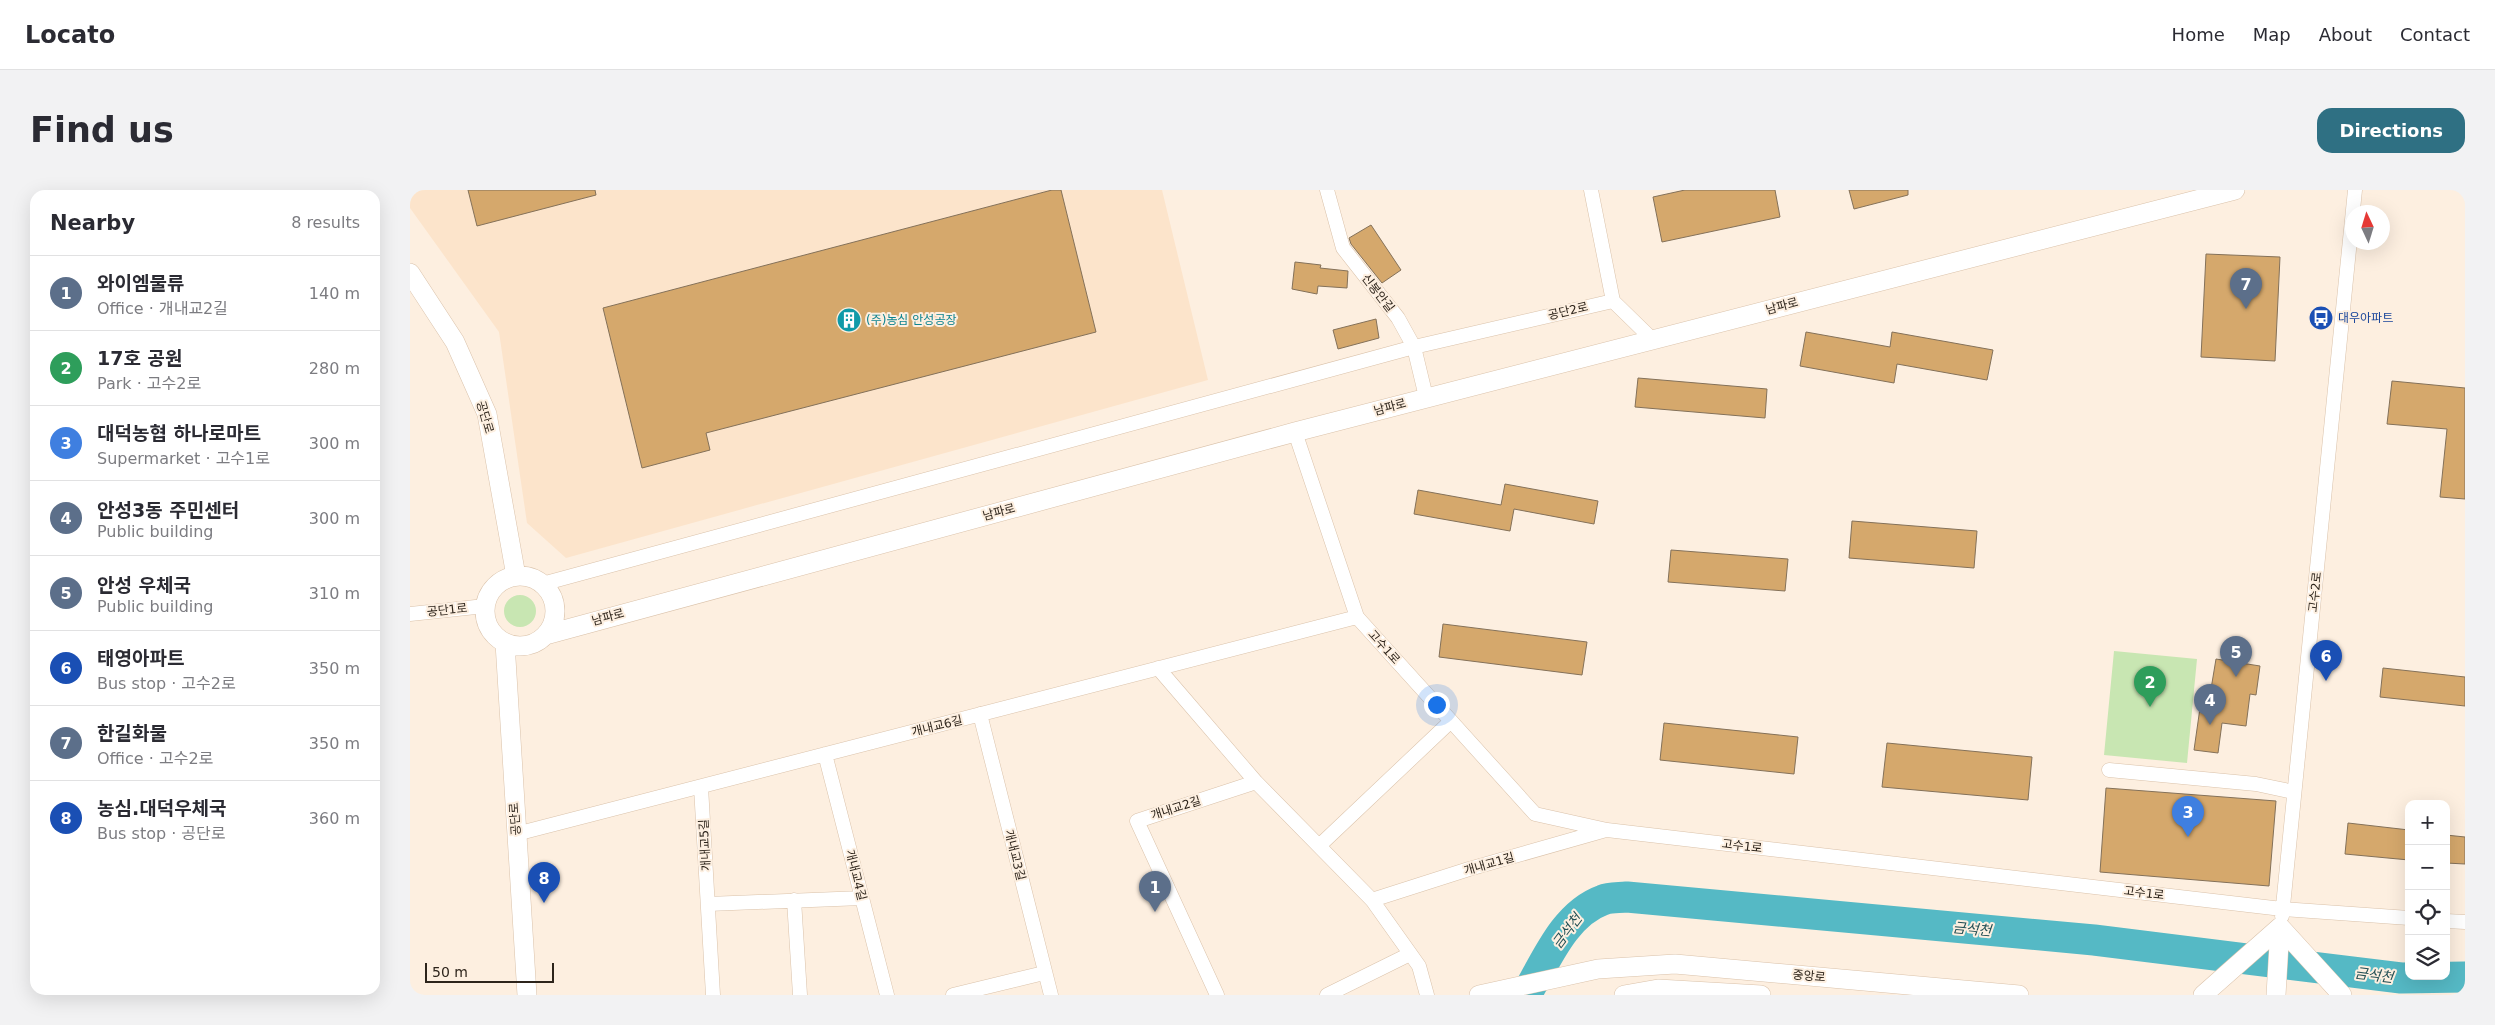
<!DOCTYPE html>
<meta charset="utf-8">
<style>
:root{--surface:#fff;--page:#f2f2f3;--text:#2b2b33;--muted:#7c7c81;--line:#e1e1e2;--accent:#2f7083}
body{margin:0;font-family:"DejaVu Sans","Noto Sans KR",sans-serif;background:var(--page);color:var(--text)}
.controls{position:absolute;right:15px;bottom:15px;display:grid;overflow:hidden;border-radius:10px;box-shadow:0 5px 20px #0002}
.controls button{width:45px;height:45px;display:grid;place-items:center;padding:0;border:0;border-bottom:1px solid var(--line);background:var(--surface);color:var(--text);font:25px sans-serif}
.compass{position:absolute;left:1935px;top:15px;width:45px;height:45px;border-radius:50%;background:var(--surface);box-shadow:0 5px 20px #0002;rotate:356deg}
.scale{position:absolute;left:15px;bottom:12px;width:129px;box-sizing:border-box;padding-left:5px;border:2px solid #2d241b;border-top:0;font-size:14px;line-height:18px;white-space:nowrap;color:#2d241b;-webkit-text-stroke:4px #fdefe0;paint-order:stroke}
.you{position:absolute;left:1026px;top:514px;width:18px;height:18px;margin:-12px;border:4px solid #fff;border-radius:50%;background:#1a73e8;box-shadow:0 0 0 8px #1a73e833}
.badge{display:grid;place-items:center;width:32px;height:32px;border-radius:50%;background:var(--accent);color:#fff;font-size:16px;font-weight:700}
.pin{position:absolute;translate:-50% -41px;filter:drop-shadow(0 1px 2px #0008)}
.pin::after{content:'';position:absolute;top:26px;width:18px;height:15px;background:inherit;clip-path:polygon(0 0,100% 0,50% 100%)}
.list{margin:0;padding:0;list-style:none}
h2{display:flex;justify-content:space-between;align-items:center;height:65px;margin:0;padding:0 20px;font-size:21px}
h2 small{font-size:16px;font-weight:400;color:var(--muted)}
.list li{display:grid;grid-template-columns:32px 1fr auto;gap:15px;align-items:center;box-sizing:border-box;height:75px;padding:0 20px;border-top:1px solid var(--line)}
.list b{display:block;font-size:19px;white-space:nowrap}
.list p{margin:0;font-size:16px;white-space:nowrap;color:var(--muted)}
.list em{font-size:16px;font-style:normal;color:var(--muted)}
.icon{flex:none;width:28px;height:28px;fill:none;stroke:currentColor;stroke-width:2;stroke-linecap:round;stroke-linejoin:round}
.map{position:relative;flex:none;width:2055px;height:805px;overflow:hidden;border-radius:15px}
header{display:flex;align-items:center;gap:30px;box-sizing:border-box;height:70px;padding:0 25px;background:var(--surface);border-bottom:1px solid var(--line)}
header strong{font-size:24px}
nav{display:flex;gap:28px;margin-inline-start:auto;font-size:18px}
.intro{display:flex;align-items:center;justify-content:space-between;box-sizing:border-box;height:120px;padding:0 30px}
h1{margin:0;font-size:35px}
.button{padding:12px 22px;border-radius:15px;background:var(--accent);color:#fff;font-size:18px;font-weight:700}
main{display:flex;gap:30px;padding:0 30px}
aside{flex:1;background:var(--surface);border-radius:15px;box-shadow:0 5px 20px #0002}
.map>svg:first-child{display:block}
.built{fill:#fce4cb}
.green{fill:#c8e6b2}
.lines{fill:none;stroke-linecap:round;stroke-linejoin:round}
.river{stroke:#55b9c5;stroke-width:31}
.building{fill:#d5a86c;stroke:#847159}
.street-casing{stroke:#dac2aa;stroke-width:15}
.secondary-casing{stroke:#dac2aa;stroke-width:20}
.street{stroke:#fff;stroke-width:14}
.secondary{stroke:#fff;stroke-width:19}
.labels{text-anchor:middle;stroke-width:4;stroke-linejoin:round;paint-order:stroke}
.street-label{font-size:12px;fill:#2d241b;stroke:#fdefe0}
.transit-label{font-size:12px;fill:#164399;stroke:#fdefe0;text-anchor:start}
.culture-label{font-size:12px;fill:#0d838f;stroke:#fdefe0;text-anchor:start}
.water-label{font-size:14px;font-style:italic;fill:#224f54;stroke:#fdefe0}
</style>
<header>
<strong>Locato</strong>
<nav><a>Home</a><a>Map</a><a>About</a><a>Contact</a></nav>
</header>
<div class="intro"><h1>Find us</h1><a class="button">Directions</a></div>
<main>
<aside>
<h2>Nearby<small>8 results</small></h2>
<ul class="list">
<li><span class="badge" style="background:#5c6f8a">1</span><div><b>와이엠물류</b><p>Office · 개내교2길</p></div><em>140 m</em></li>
<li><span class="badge" style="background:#2e9e5b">2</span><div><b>17호 공원</b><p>Park · 고수2로</p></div><em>280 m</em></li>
<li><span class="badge" style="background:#3f7fe0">3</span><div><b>대덕농협 하나로마트</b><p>Supermarket · 고수1로</p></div><em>300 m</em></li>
<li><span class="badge" style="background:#5c6f8a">4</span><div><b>안성3동 주민센터</b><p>Public building</p></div><em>300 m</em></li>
<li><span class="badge" style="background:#5c6f8a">5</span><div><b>안성 우체국</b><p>Public building</p></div><em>310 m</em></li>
<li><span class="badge" style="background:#1a4fb4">6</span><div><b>태영아파트</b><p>Bus stop · 고수2로</p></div><em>350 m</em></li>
<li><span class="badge" style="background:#5c6f8a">7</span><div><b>한길화물</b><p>Office · 고수2로</p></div><em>350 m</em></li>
<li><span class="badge" style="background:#1a4fb4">8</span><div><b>농심.대덕우체국</b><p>Bus stop · 공단로</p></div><em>360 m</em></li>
</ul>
</aside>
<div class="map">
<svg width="2055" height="805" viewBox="0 0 2055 805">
<rect width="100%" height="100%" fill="#fdefe0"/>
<path class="built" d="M0,0H752L798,190L156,368L117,333L89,142L0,18Z"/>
<path class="green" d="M94 421a16 16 0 1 1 32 0a16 16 0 1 1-32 0Z
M1704,461L1787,469L1777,573L1694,565Z"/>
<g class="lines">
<path class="river" d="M1116,805C1136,771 1154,724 1193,710C1200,707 1209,708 1217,707L1684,750L1991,788L2055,787"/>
</g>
<path class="building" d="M58,0H185L186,5L67,36Z
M642,0H651L686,142L296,243L300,260L232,278L193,118Z
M1275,0H1365L1370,27L1252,52L1243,7Z
M1439,0H1498V5L1444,19Z
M961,35L991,80L972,93L941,54L939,48Z
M1796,64L1870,67L1865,171L1791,167Z
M885,72L911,75L910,78L938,81L937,98L908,96L907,104L882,99Z
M966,129L969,148L928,159L923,140Z
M1396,142L1480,157L1482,142L1583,160L1577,190L1487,174L1484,193L1390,176Z
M1228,188L1357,199L1355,228L1225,217Z
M1982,191L2055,198V309L2030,307L2037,239L1977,234Z
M1095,294L1188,311L1184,334L1104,319L1100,341L1004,324L1008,300L1091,315Z
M1442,331L1567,341L1564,378L1439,368Z
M1261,360L1378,369L1375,401L1258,392Z
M1033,434L1177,452L1172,485L1029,467Z
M1806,469L1850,476L1846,505L1840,504L1836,536L1812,533L1808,563L1784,560L1792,504L1800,505Z
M1973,478L2055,487V516L1970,507Z
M1254,533L1388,547L1384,584L1250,570Z
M1477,553L1622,567L1618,610L1472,597Z
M1696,598L1866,611L1859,696L1690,682Z
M1938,633L1999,640V670L1935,664Z
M2036,645L2055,647V674L2036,673Z"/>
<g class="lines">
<defs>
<path id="street" d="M917,0L933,58L988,128L1004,157L1016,207
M1181,0L1203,111
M1203,111L1242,149
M885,242L947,427L1125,624L1197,640L1872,719L1999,728
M132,394L1004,157L1203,111
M0,424L75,416
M748,478L846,592L962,710L1009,776L1017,805
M570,524L641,805
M415,564L477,805
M1699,580L1846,594L1884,602
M291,597L303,805
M106,644L947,427
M909,656L1041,531
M384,710L390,805
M962,710L1059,679L1196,640
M298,714L452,708
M1872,726L1945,0
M2036,731L2055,732
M543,805L634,783
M807,805L727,631L846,592
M917,805L1000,764"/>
<path id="secondary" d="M0,83L45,152L77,224L106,386
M75 421a35 35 0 1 1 70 0a35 35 0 1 1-70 0Z
M139,444L885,242L1825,0
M95,453L117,805
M1870,737L1932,805
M1069,805L1188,779L1265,774L1609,805
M1214,805L1248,799L1351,805
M1793,805L1870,737
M1866,805L1870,737"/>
</defs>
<use href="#street" class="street-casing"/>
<use href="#secondary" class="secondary-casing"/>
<use href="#street" class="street"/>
<use href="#secondary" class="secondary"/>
</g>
<defs>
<symbol id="bus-disc" viewBox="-11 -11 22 22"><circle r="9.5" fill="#1a4fb4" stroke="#fdefe0"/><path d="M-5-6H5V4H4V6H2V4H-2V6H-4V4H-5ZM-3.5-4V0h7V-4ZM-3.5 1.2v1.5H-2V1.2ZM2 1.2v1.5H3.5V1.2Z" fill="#fff"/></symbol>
<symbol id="building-disc" viewBox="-11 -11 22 22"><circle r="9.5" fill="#0f9aa8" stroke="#fdefe0"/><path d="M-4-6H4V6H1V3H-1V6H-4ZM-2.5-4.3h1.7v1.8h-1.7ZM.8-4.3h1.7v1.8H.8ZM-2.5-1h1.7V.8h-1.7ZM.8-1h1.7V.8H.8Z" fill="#fff"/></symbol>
</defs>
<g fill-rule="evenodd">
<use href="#bus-disc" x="1897" y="114" width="28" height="28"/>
<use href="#building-disc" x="425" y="116" width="28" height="28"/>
</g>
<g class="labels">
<g class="street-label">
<text transform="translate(968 103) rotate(52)" y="4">신봉안길</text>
<text transform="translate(1372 116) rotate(-15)" y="4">남파로</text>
<text transform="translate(1158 121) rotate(-13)" y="4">공단2로</text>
<text transform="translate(980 217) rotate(-15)" y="4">남파로</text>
<text transform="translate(75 227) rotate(74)" y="4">공단로</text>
<text transform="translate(589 322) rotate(-15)" y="4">남파로</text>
<text transform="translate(1905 402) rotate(-84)" y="4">고수2로</text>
<text transform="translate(37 420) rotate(-6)" y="4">공단1로</text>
<text transform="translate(198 427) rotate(-15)" y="4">남파로</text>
<text transform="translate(974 457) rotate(48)" y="4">고수1로</text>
<text transform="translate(527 536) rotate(-14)" y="4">개내교6길</text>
<text transform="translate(766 618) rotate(-18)" y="4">개내교2길</text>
<text transform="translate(105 629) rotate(-94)" y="4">공단로</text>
<text transform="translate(295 655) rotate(-93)" y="4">개내교5길</text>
<text transform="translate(1332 656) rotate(7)" y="4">고수1로</text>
<text transform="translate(605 665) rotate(76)" y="4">개내교3길</text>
<text transform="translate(1079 674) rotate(-16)" y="4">개내교1길</text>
<text transform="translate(446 685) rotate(76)" y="4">개내교4길</text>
<text transform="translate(1734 703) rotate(7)" y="4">고수1로</text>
<text transform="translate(1399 786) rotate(5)" y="4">중앙로</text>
</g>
<g class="transit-label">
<text x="1928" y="132">대우아파트</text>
</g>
<g class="culture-label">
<text x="456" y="134">(주)농심 안성공장</text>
</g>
<g class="water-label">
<text transform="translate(1562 739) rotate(5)" y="5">금석천</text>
<text transform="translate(1157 741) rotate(-53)" y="5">금석천</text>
<text transform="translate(1964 785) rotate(7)" y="5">금석천</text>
</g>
</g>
</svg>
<div class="controls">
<button>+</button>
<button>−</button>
<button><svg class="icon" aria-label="locate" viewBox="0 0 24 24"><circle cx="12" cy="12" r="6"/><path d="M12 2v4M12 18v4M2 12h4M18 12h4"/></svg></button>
<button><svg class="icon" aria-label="layers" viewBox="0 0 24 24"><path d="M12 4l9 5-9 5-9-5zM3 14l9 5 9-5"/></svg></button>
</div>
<svg class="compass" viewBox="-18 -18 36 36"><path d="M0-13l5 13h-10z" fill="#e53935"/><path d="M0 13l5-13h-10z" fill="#7c7c81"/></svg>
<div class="scale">50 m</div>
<div class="you"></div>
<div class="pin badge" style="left:745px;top:722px;background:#5c6f8a">1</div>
<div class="pin badge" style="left:1740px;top:517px;background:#2e9e5b">2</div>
<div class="pin badge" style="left:1778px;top:647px;background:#3f7fe0">3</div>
<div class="pin badge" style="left:1800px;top:535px;background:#5c6f8a">4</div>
<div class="pin badge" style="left:1826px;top:487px;background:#5c6f8a">5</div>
<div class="pin badge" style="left:1916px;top:491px;background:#1a4fb4">6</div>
<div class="pin badge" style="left:1836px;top:119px;background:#5c6f8a">7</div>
<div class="pin badge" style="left:134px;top:713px;background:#1a4fb4">8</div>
</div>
</main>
